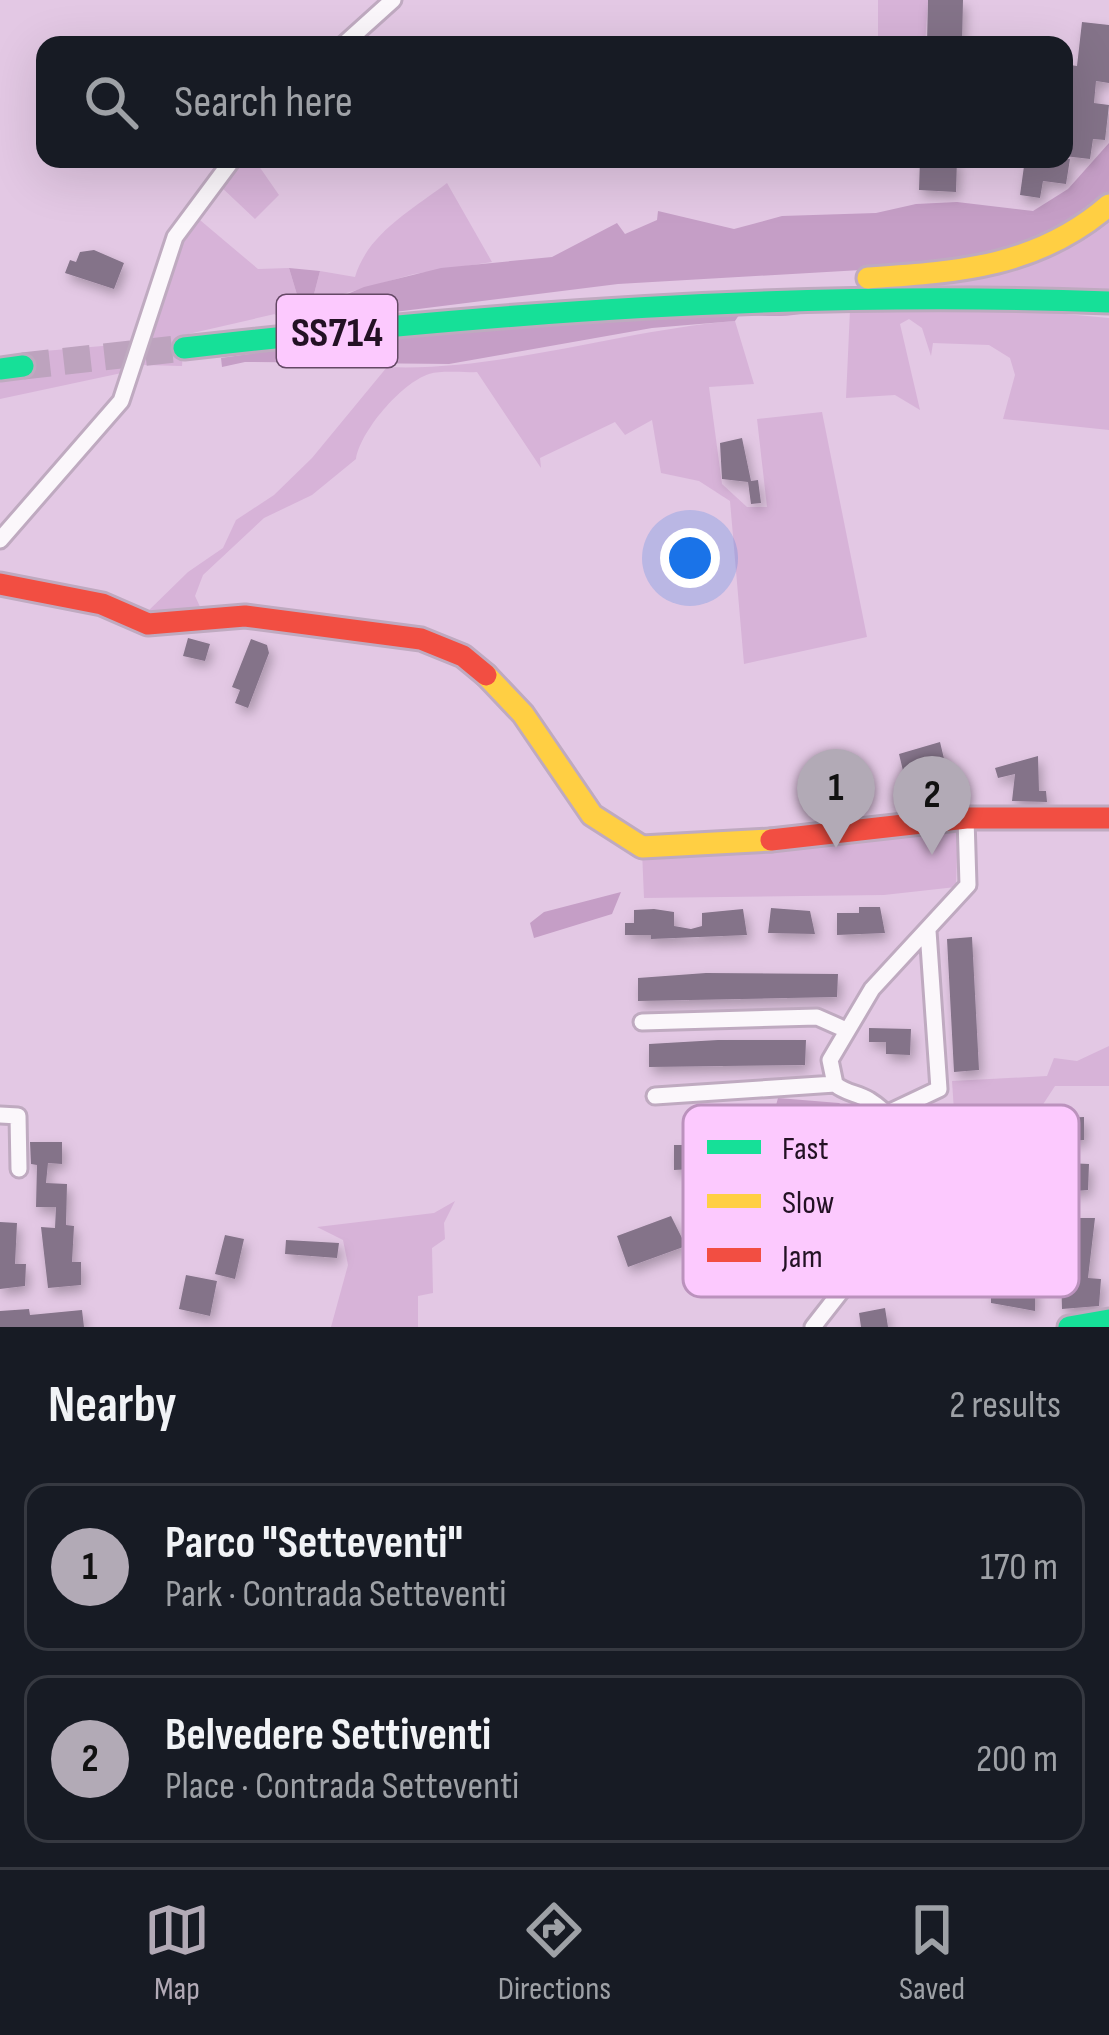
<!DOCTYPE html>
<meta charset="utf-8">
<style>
:root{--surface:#171b24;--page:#242831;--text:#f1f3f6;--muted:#9ea1a6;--line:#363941;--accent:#b2aab6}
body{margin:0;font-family:"Sofia Sans Condensed",sans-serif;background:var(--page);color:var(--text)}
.you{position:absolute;left:690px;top:558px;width:42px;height:42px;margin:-30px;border:9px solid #fff;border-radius:50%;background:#1a73e8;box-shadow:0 0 0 18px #1a73e833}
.badge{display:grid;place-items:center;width:78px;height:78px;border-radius:50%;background:var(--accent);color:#111;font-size:39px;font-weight:700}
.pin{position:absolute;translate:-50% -99px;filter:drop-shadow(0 3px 6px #0008)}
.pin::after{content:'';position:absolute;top:63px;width:42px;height:36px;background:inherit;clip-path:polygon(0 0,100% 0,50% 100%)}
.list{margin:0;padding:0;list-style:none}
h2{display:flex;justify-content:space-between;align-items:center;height:156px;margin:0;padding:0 48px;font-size:51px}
h2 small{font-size:39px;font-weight:400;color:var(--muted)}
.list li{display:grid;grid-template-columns:78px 1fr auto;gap:36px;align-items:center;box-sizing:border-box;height:168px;margin:0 24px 24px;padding:0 24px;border:3px solid var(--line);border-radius:24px}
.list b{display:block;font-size:45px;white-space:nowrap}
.list p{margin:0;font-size:39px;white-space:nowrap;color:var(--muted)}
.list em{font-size:39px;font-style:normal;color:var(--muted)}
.icon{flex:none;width:66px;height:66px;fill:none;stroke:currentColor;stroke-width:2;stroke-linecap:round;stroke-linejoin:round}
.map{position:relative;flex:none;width:1109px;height:1327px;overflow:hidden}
.search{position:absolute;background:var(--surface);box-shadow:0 12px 48px #0002;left:36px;right:36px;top:36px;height:132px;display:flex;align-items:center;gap:30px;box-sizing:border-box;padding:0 42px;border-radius:24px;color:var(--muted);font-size:45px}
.sheet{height:540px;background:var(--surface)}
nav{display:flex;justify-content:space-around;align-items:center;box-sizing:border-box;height:168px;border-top:3px solid var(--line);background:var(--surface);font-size:33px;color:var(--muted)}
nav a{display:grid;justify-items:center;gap:6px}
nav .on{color:var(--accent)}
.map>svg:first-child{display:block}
.green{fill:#d7b3d8}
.forest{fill:#c59ec6}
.building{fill:#847389;filter:url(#shadow)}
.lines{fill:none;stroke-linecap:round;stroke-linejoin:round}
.highway-tunnel{stroke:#bda3be;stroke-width:27;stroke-dasharray:27 14;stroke-linecap:butt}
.street-casing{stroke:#bfaac0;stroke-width:21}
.fast-casing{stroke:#bfaac0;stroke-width:27}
.slow-casing{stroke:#bfaac0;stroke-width:27}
.jam-casing{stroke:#bfaac0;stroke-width:27}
.street{stroke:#fbf7fb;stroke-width:15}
.fast{stroke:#16e098;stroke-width:21}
.slow{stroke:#ffcf43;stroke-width:21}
.jam{stroke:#f24e42;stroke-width:21}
.labels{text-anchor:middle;stroke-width:12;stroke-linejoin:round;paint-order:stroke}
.shield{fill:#fcc9fe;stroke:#644865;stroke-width:3}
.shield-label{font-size:42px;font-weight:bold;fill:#231124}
.key{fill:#fcc9fe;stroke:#bb92bd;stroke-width:3}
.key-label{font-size:33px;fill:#231124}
</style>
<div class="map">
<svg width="1109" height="1327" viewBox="0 0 1109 1327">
<defs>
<filter id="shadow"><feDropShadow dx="3.5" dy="6" stdDeviation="6" flood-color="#0004"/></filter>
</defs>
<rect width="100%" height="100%" fill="#e3c8e4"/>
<path class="green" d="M878,0H928L925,45H878Z
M240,159H254L279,195L255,219L218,184Z
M447,183L492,262L414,274L318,301L314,294L320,271L355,277C368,233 412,210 447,183Z
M194,215L258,269L289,268L301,308L184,335L182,366L143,365L172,262Z
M1109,218V291L941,285Z
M977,306L1109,318V430L1003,419L1015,375L1010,358L989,345L933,343L931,356L922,328L909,319L900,324L920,410L895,395L846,398L850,310Z
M735,321L754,384L709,387L722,484L747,507H767L757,419L822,412L867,637L744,664L730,501L699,481L661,473L652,420L625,435L615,422L540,458L541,468L477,372C463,373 443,370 429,374C401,383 360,432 356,459L312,495L264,518L203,575L195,596L202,611L144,615L188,572L223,548L236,520L274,495L312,458L387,367C500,372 620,330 735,321Z
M137,343L131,371L0,399V382L21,353Z
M958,826L956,887L884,895L644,898L642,851Z
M1109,1046V1086H1055L1040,1109L954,1111L952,1081L1047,1076L1054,1058L1077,1061Z
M455,1201L444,1223L445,1239L432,1248L433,1293L418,1296V1327H331L348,1265L343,1240L317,1227L434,1213Z"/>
<path class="forest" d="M1109,143V200L1079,228L947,265L618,284L315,322L305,314L274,315L301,308L289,268L320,271L314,294L326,303L364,287L441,268L552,257L617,223L625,234L657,220L658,211L734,229L782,216L876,213L916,204L957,202L1033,211L1068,189Z
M799,307L800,314C776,318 762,315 739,315L735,321L652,328L449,364L245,362L222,367L221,358L385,334Z
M621,892L612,914L534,938L530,923L544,912Z
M778,1098L839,1103L851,1112L850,1117C825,1123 798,1121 775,1109Z"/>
<path class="building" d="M928,0H963L962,44H927Z
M1082,22L1109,25V83L1096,81L1094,103L1109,105L1105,140L1093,139L1090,159L1064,156V64L1077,66Z
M920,159H957L956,192L919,190Z
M1025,159H1070L1066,184L1043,181L1040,198L1020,195Z
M94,250L124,263L114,289L65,273L70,260L76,262L80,252Z
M742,438L751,481L758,480L761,503L751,504L748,482L722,479L720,443Z
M188,638L210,644L205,661L183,656Z
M251,639L267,645L269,653L248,708L235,703L240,690L232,687Z
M940,742L946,767L905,779L899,754Z
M1038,756L1039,791H1046L1047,802L1012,801L1015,774L998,778L995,768Z
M859,907H880L885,933L837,935V913H859Z
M771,908L810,911L815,934L768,933Z
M654,909L674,912V926L691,929L702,926V913L743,909L747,935L651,939V935H625V923H634V910Z
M972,937L979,1070L954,1072L947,939Z
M706,973L838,974L837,997L638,1001V978Z
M869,1028L911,1029L910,1055L886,1054V1042H869Z
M718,1040H806L805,1065L649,1067V1044Z
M1084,1117V1140L1037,1144V1119Z
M716,1140H757V1156L856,1157L855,1183L771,1182V1165L674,1170V1145H716Z
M30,1142H62V1164L48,1163L46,1183L67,1184L66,1225L74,1226L72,1262H81V1285L48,1288L41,1227L55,1228L56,1207H36L37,1165L31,1164Z
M1067,1163L1089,1164L1088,1190L1037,1194L1038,1168L1066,1169Z
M671,1216L686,1246L628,1267L617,1236Z
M1069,1218H1095L1088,1278L1101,1279L1099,1306L1062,1309L1060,1241H1068Z
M0,1222L17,1223L15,1264H26L25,1286L0,1289Z
M225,1235L244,1239L235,1279L215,1274Z
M286,1240L339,1243L337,1258L285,1254Z
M186,1275L217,1281L210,1316L179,1309Z
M991,1277L1035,1284V1311L991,1303Z
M885,1308L888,1327H861L859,1313Z
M29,1309L30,1315L82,1310L84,1327H0V1311Z"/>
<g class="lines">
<path class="highway-tunnel" d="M23,366L184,348"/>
<defs>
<path id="street" d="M343,45L393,0
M0,540L121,401L175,237L233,159
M642,1022L817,1017L844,1029
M655,1096L835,1084
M0,1115L18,1116L19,1169
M884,1115L939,1089L928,931
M813,1327L907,1207C919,1167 907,1124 869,1100C857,1093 845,1093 835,1084L830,1060L872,989L968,885L966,818"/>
<path id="fast" d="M184,348C492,313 799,290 1109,302
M0,369L23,366
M1069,1327L1109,1320"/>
<path id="slow" d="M868,278C958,272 1038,267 1109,205
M486,675L523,714L592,815L642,847L771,840"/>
<path id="jam" d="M0,584L102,604L148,624L245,616L421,639L463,656L486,675
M771,840L966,818H1109"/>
</defs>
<use href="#street" class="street-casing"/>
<use href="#fast" class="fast-casing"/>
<use href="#slow" class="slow-casing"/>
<use href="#jam" class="jam-casing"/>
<use href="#street" class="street"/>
<use href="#fast" class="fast"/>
<use href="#slow" class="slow"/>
<use href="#jam" class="jam"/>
</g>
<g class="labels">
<rect class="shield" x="277" y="295" width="120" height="72" rx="9"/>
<g class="shield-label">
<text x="337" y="346">SS714</text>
</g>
</g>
<rect x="683" y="1105" width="396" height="192" rx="18" class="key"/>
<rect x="707" y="1140" width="54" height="14" fill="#16e098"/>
<rect x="707" y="1194" width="54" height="14" fill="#ffcf43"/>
<rect x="707" y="1248" width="54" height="14" fill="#f24e42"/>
<g class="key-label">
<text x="782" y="1159">Fast</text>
<text x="782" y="1213">Slow</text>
<text x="782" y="1267">Jam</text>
</g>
</svg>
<div class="you"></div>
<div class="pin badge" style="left:836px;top:848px">1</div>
<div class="pin badge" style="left:932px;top:855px">2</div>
<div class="search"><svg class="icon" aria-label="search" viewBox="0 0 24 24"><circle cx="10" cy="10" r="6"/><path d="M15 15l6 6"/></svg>Search here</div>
</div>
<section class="sheet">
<h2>Nearby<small>2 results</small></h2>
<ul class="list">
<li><span class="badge">1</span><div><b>Parco &quot;Setteventi&quot;</b><p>Park · Contrada Setteventi</p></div><em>170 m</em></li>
<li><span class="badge">2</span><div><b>Belvedere Settiventi</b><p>Place · Contrada Setteventi</p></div><em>200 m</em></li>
</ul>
</section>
<nav>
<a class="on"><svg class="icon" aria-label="map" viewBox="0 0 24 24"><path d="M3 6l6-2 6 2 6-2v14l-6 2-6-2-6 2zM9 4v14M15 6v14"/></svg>Map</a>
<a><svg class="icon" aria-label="directions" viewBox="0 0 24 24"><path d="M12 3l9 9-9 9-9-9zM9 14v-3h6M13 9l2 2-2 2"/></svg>Directions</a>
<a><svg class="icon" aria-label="saved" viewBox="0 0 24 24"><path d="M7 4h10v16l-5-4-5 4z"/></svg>Saved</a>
</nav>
